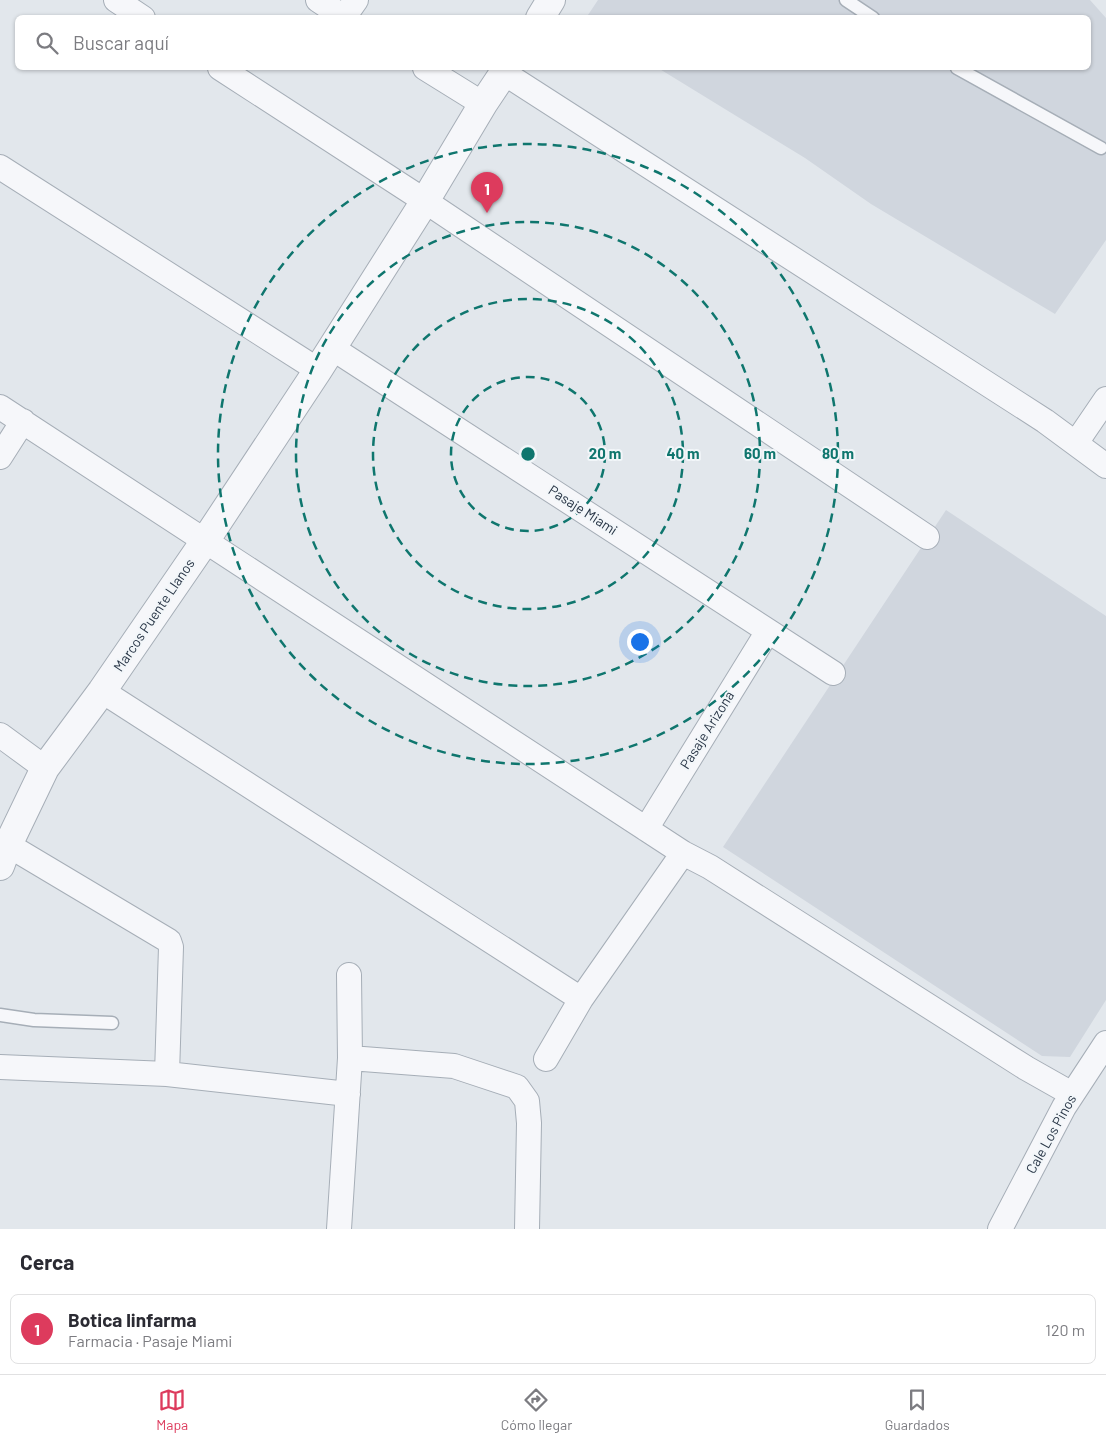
<!DOCTYPE html>
<html lang="es">
<meta charset="utf-8">
<style>
:root{--surface:#fff;--page:#f2f2f3;--text:#2b2b33;--muted:#7c7c81;--line:#e1e1e2;--accent:#dd3b5d}
body{margin:0;font-family:Barlow,sans-serif;background:var(--page);color:var(--text)}
.you{position:absolute;left:639px;top:641px;width:18px;height:18px;margin:-12px;border:4px solid #fff;border-radius:50%;background:#1a73e8;box-shadow:0 0 0 8px #1a73e833}
.badge{display:grid;place-items:center;width:32px;height:32px;border-radius:50%;background:var(--accent);color:#fff;font-size:16px;font-weight:700}
.pin{position:absolute;translate:-50% -41px;filter:drop-shadow(0 1px 2px #0008)}
.pin::after{content:'';position:absolute;top:26px;width:18px;height:15px;background:inherit;clip-path:polygon(0 0,100% 0,50% 100%)}
.list{margin:0;padding:0;list-style:none}
h2{display:flex;justify-content:space-between;align-items:center;height:65px;margin:0;padding:0 20px;font-size:21px}
h2 small{font-size:16px;font-weight:400;color:var(--muted)}
.list li{display:grid;grid-template-columns:32px 1fr auto;gap:15px;align-items:center;box-sizing:border-box;height:70px;margin:0 10px 10px;padding:0 10px;border:1px solid var(--line);border-radius:8px}
.list b{display:block;font-size:19px;white-space:nowrap}
.list p{margin:0;font-size:16px;white-space:nowrap;color:var(--muted)}
.list em{font-size:16px;font-style:normal;color:var(--muted)}
.icon{flex:none;width:28px;height:28px;fill:none;stroke:currentColor;stroke-width:2;stroke-linecap:round;stroke-linejoin:round}
.map{position:relative;flex:none;width:1106px;height:1229px;overflow:hidden}
.search{position:absolute;background:var(--surface);box-shadow:0 1px 4px #0004;left:15px;right:15px;top:15px;height:55px;display:flex;align-items:center;gap:12px;box-sizing:border-box;padding:0 18px;border-radius:8px;color:var(--muted);font-size:19px}
.sheet{height:145px;background:var(--surface)}
nav{display:flex;justify-content:space-around;align-items:center;box-sizing:border-box;height:70px;border-top:1px solid var(--line);background:var(--surface);font-size:14px;color:var(--muted)}
nav a{display:grid;justify-items:center;gap:2px}
nav .on{color:var(--accent)}
.map>svg:first-child{display:block}
.built{fill:#d0d6de}
.lines{fill:none;stroke-linecap:round;stroke-linejoin:round}
.service-casing{stroke:#a6aeb7;stroke-width:15}
.minor-casing{stroke:#a6aeb7;stroke-width:26}
.tertiary-casing{stroke:#a6aeb7;stroke-width:30}
.service{stroke:#f6f7fa;stroke-width:12}
.minor{stroke:#f6f7fa;stroke-width:24}
.tertiary{stroke:#f6f7fa;stroke-width:28}
.ring{fill:none;stroke:#0f766e;stroke-width:2.5;stroke-dasharray:9 6}
.labels{text-anchor:middle;stroke-width:4;stroke-linejoin:round;paint-order:stroke}
.street-label{font-size:14px;fill:#283546;stroke:#f2f6f9}
.centre{fill:#0f766e;stroke:#f2f6f9;stroke-width:2.5}
.ring-label{font-size:15px;text-anchor:middle;font-weight:bold;fill:#0f766e;stroke:#f2f6f9;stroke-width:4;stroke-linejoin:round;paint-order:stroke}
</style>
<div class="map">
<svg width="1106" height="1229" viewBox="0 0 1106 1229">
<rect width="100%" height="100%" fill="#e2e7ec"/>
<path class="built" d="M598,0H1090L1106,18V240L1055,314L871,204L805,158L658,68H1088V18H586Z
M946,510L1106,616V1000L1070,1057L1042,1056L723,847Z"/>
<g class="lines">
<defs>
<path id="service" d="M846,0L873,18
M957,68L1101,148
M0,1015L34,1020L112,1023"/>
<path id="minor" d="M116,0L143,18
M318,0L345,18
M344,17L356,0
M220,68L425,201L927,537
M425,68L483,104
M504,73L1045,421L1106,466
M0,167L318,370
M332,348L833,673
M0,407L683,853L710,867L1026,1068L1072,1094
M1076,443L1106,399
M0,457L23,421
M102,691L581,999
M0,735L45,768
M646,829L768,631
M8,845L169,941L171,947L167,1074
M349,975L350,1058
M546,1059L581,999L683,853
M0,1067L167,1074L348,1094
M339,1229L350,1058L454,1066L517,1087L527,1101L529,1123L527,1229
M1000,1229L1064,1107L1106,1043"/>
<path id="tertiary" d="M540,18L551,0
M0,866L8,845L45,768L102,691L205,541L318,370L425,201L483,104L507,68"/>
</defs>
<use href="#service" class="service-casing"/>
<use href="#minor" class="minor-casing"/>
<use href="#tertiary" class="tertiary-casing"/>
<use href="#service" class="service"/>
<use href="#minor" class="minor"/>
<use href="#tertiary" class="tertiary"/>
</g>
<g class="ring">
<circle cx="528" cy="454" r="77"/>
<circle cx="528" cy="454" r="155"/>
<circle cx="528" cy="454" r="232"/>
<circle cx="528" cy="454" r="310"/>
</g>
<g class="labels">
<g class="street-label">
<text transform="translate(583 510) rotate(33)" y="5">Pasaje Miami</text>
<text transform="translate(154 615) rotate(-56)" y="5">Marcos Puente Llanos</text>
<text transform="translate(707 730) rotate(-58)" y="5">Pasaje Arizona</text>
<text transform="translate(1051 1134) rotate(-61)" y="5">Cale Los Pinos</text>
</g>
</g>
<circle cx="528" cy="454" r="8" class="centre"/>
<g class="ring-label">
<text x="605" y="459">20 m</text>
<text x="683" y="459">40 m</text>
<text x="760" y="459">60 m</text>
<text x="838" y="459">80 m</text>
</g>
</svg>
<div class="you"></div>
<div class="pin badge" style="left:487px;top:213px">1</div>
<div class="search"><svg class="icon" aria-label="search" viewBox="0 0 24 24"><circle cx="10" cy="10" r="6"/><path d="M15 15l6 6"/></svg>Buscar aquí</div>
</div>
<section class="sheet">
<h2>Cerca<small></small></h2>
<ul class="list">
<li><span class="badge">1</span><div><b>Botica linfarma</b><p>Farmacia · Pasaje Miami</p></div><em>120 m</em></li>
</ul>
</section>
<nav>
<a class="on"><svg class="icon" aria-label="map" viewBox="0 0 24 24"><path d="M3 6l6-2 6 2 6-2v14l-6 2-6-2-6 2zM9 4v14M15 6v14"/></svg>Mapa</a>
<a><svg class="icon" aria-label="directions" viewBox="0 0 24 24"><path d="M12 3l9 9-9 9-9-9zM9 14v-3h6M13 9l2 2-2 2"/></svg>Cómo llegar</a>
<a><svg class="icon" aria-label="saved" viewBox="0 0 24 24"><path d="M7 4h10v16l-5-4-5 4z"/></svg>Guardados</a>
</nav>
